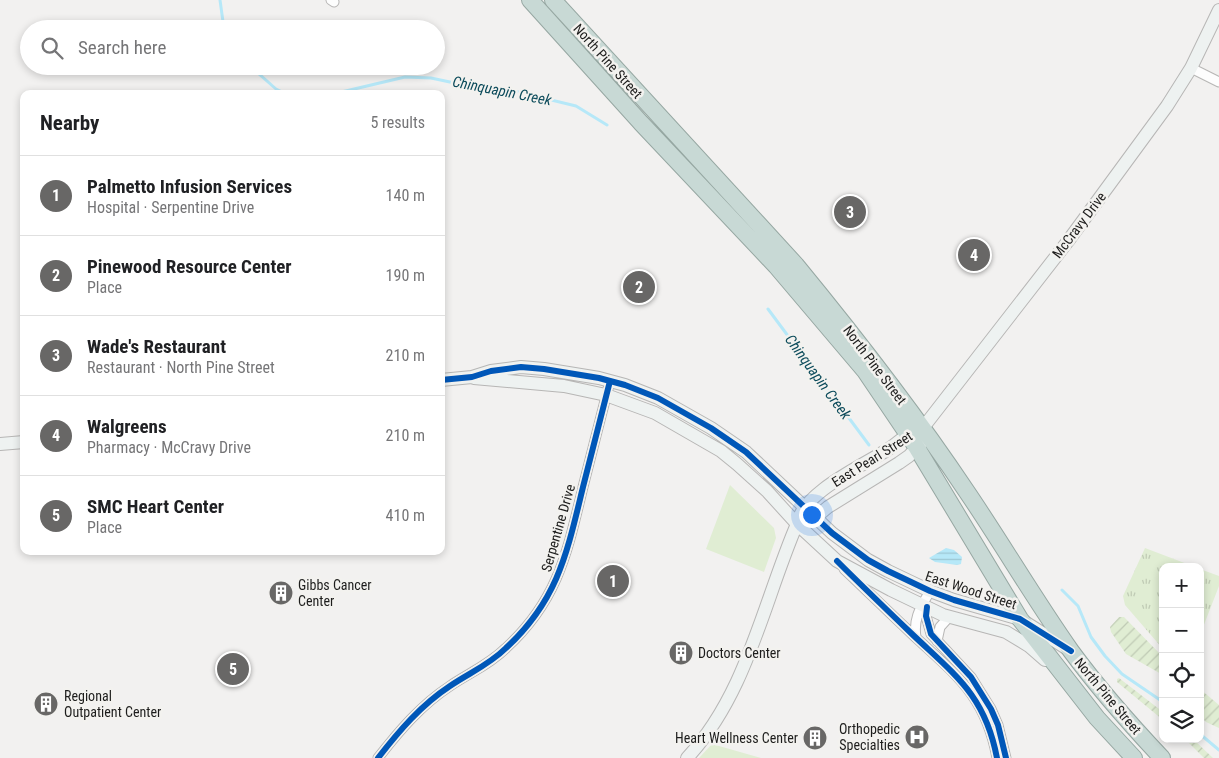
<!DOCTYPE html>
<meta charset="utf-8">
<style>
:root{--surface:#fff;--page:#f2f2f2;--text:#202124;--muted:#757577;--line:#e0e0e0;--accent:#686766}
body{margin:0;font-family:"Roboto Condensed",sans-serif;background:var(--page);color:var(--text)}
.controls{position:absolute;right:15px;bottom:15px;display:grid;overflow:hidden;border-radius:10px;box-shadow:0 2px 8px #0003}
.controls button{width:45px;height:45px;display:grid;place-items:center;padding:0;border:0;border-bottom:1px solid var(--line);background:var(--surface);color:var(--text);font:25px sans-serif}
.you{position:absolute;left:811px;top:514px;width:18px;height:18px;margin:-12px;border:4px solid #fff;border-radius:50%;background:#1a73e8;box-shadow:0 0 0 8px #1a73e833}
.badge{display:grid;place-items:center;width:32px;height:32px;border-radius:50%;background:var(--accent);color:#fff;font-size:16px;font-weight:700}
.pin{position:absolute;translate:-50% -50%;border:2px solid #fff;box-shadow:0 1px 5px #0006}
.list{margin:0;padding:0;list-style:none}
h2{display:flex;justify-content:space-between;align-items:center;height:65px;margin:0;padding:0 20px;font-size:21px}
h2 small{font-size:16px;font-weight:400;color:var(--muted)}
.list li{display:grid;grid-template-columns:32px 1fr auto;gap:15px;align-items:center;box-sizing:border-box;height:80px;padding:0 20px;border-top:1px solid var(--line)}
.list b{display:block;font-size:19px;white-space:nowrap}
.list p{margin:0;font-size:16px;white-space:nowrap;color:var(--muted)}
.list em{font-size:16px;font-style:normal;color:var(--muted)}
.icon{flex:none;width:28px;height:28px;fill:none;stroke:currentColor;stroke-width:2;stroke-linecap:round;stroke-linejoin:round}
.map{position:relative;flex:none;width:1219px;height:758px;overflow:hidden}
.search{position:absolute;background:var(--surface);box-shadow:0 2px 8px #0003;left:20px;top:20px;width:425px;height:55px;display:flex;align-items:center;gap:12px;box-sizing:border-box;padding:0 18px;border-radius:28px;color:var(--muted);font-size:19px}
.panel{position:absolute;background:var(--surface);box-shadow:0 2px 8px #0003;left:20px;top:90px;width:425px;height:465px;border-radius:10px}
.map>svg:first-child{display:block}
.grass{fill:url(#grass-tufts)}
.park{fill:#e0edd3}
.garden{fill:url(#garden-furrows)}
.water{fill:url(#water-rules)}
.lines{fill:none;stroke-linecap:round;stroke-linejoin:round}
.stream{stroke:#b6e8f8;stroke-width:3}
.street-casing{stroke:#b7b6b5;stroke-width:11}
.secondary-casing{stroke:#b7b6b5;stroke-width:14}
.highway-casing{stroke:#96a7a2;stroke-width:18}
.street{stroke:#fdfdfd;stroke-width:9}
.secondary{stroke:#eef2f1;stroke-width:12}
.highway{stroke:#c8d9d5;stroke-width:16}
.cycleway-casing{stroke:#f3f2ef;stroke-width:9}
.cycleway{stroke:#0057b8;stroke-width:6}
.labels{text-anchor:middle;stroke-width:5;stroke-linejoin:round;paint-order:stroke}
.street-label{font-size:14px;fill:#1d1d1c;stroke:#f3f2ef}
.poi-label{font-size:14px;fill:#1d1d1c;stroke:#f3f2ef;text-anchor:start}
.water-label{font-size:15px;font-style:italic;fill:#0c4b5b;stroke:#f3f2ef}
</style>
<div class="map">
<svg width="1219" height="758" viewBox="0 0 1219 758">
<defs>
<pattern id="grass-tufts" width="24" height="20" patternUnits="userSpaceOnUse" patternTransform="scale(1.25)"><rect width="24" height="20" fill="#e0edd3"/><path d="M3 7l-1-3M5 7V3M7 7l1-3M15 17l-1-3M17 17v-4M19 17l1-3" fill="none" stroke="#c0cbb5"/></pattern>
<pattern id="garden-furrows" width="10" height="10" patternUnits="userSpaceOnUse" patternTransform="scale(1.25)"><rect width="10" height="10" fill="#e0edd3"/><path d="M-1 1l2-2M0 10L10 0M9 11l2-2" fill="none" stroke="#c0cbb5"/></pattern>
<pattern id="water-rules" width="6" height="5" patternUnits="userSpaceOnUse" patternTransform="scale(1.25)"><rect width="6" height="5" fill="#b6e8f8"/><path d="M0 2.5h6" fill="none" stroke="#9cc7d4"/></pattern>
</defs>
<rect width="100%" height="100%" fill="#f2f1f0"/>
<path class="grass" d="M1145,548L1195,567H1163V649L1125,605L1123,596Z
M1200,569L1219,576V586L1200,635Z"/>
<path class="park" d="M730,485L774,528L776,538L764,572L706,549Z
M712,744L761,758H699Z"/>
<path class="garden" d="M1119,617H1124L1163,657V675L1126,654L1111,632L1110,627Z
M1119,678L1163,712V720L1117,682V679Z
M1200,689L1219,705V728L1206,722L1202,718Z
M1185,739H1193L1213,758H1204Z"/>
<path class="water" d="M946,548L954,550L962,557L961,564L957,565L935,562L929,558Z"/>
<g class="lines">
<path class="stream" d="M220,0L224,29
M250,66L276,89L286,94
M333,94L405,77L431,78L464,85L502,88L576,106L607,125
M768,309L869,445
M1062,590L1078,606L1091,637L1105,656L1122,674L1163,702
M1200,734L1219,750"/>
<defs>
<path id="street" d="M331,0L334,2
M1191,68L1219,82
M844,569C867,591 890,613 913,635C956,675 986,696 997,758
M927,607L926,616L931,634L971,677L991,709L998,725L1006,758
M916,637C913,618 921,607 930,591
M937,641L940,627L949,617
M378,758C399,731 421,705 450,686C469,673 489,665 506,648C558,600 567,553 583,487C592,452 601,416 610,381"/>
<path id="secondary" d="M474,378L564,386L606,395L655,413L721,451L737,464L767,491L797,524L837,561L891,590L943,615L1006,632L1029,646L1045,660
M441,380L472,377L491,371L521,367L544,369L599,378L625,385L658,398L711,428L746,452L832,533L868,560L888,571L930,591L954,600L1020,619L1066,648
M922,429L1068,241L1167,106L1191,68L1219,10
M0,444L24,442
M809,520L815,518L828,507L899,463L909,456L921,443
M687,758C747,694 763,603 797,524C802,493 862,466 887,450C897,444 904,435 916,431"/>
<path id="highway" d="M530,0L641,123L776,266L865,371L917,448L1020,619L1097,718L1134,758
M553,0L796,265C856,338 915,414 967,492C1003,545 1035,600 1071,651C1099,689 1130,724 1162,758"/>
</defs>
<use href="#street" class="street-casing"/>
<use href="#secondary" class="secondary-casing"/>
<use href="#highway" class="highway-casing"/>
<use href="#street" class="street"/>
<use href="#secondary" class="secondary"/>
<use href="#highway" class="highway"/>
<defs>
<path id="cycleway" d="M441,380L472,377L491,371L521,367L544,369L599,378L625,385L658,398L711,428L746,452L832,533L868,560L888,571L930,591L954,600L1020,619L1071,651
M837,561C862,586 887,610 912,634C955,675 985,695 997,758
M927,607L926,616L931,634L971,677L991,709L998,725L1006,758
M378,758C399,731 421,705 450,686C469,673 489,665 506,648C558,600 567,553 583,487C592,452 601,416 610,381"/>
</defs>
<use href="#cycleway" class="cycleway-casing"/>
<use href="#cycleway" class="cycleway"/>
</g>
<defs>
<symbol id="building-disc" viewBox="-11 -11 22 22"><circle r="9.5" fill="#686766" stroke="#f3f2ef"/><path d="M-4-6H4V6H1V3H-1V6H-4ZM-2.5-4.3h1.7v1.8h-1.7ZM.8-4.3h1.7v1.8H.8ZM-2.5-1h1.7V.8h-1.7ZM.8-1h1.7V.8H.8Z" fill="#fff"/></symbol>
<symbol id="hospital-disc" viewBox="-11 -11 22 22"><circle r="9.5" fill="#686766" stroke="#f3f2ef"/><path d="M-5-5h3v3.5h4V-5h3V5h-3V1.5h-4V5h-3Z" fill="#fff"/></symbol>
</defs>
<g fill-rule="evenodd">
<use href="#building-disc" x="267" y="579" width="28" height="28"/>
<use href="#building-disc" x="667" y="639" width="28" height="28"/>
<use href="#building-disc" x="32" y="690" width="28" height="28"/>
<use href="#hospital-disc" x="903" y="723" width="28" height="28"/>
<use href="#building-disc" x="801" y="724" width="28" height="28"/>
</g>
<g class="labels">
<g class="street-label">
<text transform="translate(608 61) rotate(48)" y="5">North Pine Street</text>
<text transform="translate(1079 225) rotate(-53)" y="5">McCravy Drive</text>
<text transform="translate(875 365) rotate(53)" y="5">North Pine Street</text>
<text transform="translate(872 459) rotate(-32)" y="5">East Pearl Street</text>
<text transform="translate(558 528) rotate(-74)" y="5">Serpentine Drive</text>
<text transform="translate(971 590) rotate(18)" y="5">East Wood Street</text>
<text transform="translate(1108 696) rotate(50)" y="5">North Pine Street</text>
</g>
<g class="poi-label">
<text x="298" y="590">Gibbs Cancer<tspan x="298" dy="16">Center</tspan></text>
<text x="698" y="658">Doctors Center</text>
<text x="64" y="701">Regional<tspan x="64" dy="16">Outpatient Center</tspan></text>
<text x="900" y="734" text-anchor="end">Orthopedic<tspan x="900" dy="16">Specialties</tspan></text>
<text x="798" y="743" text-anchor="end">Heart Wellness Center</text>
</g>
<g class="water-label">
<text transform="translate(502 91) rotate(11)" y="5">Chinquapin Creek</text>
<text transform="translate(818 377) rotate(54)" y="5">Chinquapin Creek</text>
</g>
</g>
</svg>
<div class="controls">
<button>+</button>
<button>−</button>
<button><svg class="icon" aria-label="locate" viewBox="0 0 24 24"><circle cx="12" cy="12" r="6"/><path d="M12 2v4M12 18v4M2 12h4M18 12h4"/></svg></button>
<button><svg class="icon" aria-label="layers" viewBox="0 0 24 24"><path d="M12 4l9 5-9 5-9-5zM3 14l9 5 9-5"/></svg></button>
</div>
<div class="you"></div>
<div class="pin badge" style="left:613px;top:581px">1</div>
<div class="pin badge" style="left:639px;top:287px">2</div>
<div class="pin badge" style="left:850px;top:212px">3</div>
<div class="pin badge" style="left:974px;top:255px">4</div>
<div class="pin badge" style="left:233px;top:669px">5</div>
<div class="search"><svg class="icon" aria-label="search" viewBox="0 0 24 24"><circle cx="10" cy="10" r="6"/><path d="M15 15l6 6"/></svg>Search here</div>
<section class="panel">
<h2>Nearby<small>5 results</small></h2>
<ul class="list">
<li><span class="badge">1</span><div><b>Palmetto Infusion Services</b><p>Hospital · Serpentine Drive</p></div><em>140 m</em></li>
<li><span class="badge">2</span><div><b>Pinewood Resource Center</b><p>Place</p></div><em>190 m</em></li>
<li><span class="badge">3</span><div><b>Wade's Restaurant</b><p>Restaurant · North Pine Street</p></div><em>210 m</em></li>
<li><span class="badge">4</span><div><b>Walgreens</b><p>Pharmacy · McCravy Drive</p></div><em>210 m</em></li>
<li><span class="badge">5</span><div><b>SMC Heart Center</b><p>Place</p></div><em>410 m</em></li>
</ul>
</section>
</div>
